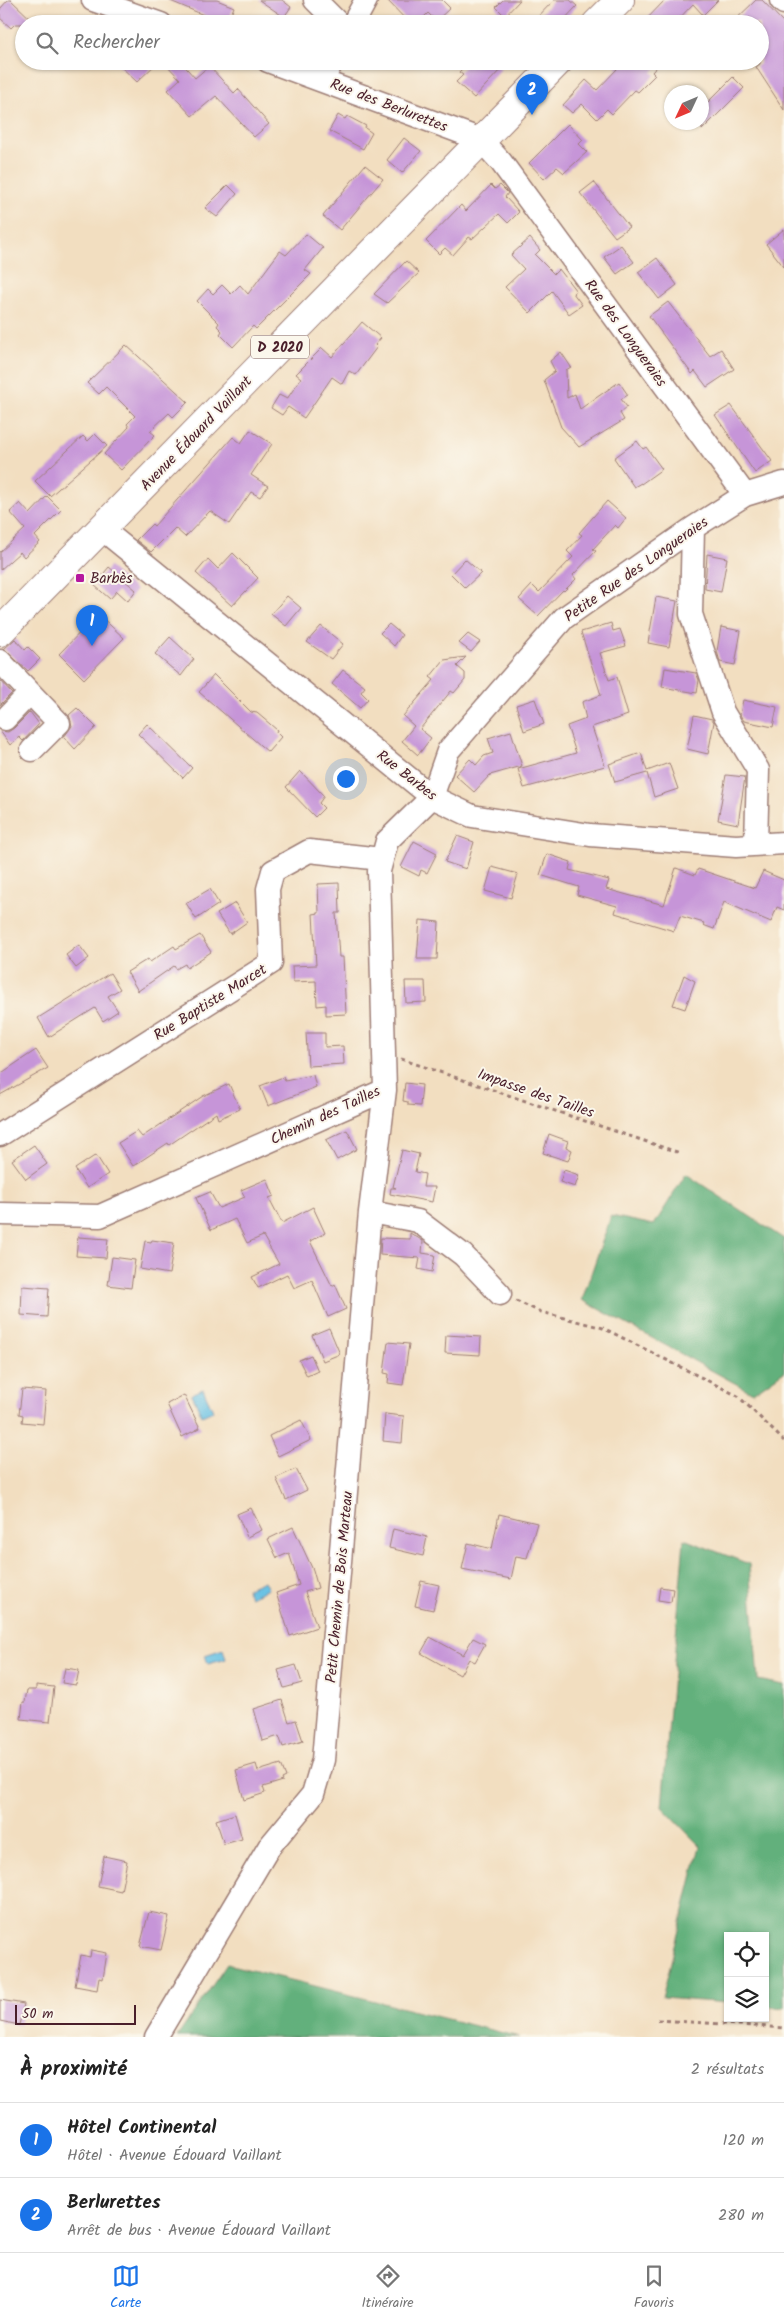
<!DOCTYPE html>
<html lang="fr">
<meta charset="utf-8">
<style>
:root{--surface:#fff;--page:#f2f2f2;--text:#222;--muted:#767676;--line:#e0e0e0;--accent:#1a73e8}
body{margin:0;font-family:Kalam,sans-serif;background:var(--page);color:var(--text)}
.controls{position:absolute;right:15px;bottom:15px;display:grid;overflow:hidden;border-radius:0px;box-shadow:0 1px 4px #0004}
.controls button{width:45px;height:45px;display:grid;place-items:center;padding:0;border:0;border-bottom:1px solid var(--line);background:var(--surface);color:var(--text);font:25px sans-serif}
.compass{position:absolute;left:664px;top:85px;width:45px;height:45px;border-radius:50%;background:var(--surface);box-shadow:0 1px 4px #0004;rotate:226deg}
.scale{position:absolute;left:15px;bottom:12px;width:121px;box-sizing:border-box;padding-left:5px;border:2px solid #4a1f2b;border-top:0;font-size:14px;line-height:18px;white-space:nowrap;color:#4a1f2b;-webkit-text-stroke:4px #fbf7ec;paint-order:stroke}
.you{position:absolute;left:345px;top:778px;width:18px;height:18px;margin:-12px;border:4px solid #fff;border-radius:50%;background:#1a73e8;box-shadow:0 0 0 8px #1a73e833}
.badge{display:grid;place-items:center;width:32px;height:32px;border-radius:50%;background:var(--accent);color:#fff;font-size:16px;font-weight:700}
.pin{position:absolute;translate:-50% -41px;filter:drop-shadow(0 1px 2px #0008)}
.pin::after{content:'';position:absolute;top:26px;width:18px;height:15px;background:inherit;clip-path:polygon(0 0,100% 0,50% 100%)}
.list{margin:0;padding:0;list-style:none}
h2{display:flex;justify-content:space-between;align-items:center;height:65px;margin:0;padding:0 20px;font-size:21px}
h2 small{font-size:16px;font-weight:400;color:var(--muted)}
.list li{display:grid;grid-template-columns:32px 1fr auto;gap:15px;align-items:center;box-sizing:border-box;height:75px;padding:0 20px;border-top:1px solid var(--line)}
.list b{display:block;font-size:19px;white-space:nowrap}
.list p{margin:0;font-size:16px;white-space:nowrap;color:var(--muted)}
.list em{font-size:16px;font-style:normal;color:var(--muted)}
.icon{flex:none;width:28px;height:28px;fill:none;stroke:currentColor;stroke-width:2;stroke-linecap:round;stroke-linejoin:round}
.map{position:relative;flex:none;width:784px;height:2037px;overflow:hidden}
.search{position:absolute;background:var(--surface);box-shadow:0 1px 4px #0004;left:15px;right:15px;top:15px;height:55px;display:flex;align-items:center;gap:12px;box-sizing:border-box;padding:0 18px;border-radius:28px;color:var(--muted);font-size:19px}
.sheet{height:215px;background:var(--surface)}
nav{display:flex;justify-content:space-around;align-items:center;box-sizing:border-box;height:70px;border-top:1px solid var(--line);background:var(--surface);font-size:14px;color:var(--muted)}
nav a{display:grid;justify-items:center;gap:2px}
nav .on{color:var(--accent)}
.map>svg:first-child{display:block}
.forest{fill:#62b07c;stroke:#566854}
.water{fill:#65c0e3;stroke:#587087}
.building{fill:#c695d8}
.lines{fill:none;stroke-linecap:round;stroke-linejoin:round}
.minor-casing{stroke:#9e7e76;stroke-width:25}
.major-casing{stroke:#9e7e76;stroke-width:30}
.path{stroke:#9e7e76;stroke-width:3;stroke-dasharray:4 4;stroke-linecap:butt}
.minor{stroke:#fff;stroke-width:22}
.major{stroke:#fff;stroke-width:28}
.poi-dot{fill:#b5179e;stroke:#fbf7ec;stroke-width:2}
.labels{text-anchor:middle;stroke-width:4;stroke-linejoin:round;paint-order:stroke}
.shield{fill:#fbf7ec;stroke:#7f6065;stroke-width:1}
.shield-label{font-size:14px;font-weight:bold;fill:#4a1f2b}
.street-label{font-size:15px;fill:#4a1f2b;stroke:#fbf7ec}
.poi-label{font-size:15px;fill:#4a1f2b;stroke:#fbf7ec;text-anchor:start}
</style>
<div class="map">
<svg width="784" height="2037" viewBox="0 0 784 2037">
<rect width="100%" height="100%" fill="#fbf7ec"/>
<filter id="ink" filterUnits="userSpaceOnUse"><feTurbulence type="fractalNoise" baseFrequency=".02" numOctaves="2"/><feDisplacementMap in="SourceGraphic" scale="10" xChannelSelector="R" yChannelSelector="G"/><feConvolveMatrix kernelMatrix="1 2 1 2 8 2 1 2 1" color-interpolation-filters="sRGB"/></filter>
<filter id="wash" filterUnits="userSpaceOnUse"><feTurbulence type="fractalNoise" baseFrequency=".0096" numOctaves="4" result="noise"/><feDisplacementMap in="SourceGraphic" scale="20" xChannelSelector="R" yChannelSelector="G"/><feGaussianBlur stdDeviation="1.12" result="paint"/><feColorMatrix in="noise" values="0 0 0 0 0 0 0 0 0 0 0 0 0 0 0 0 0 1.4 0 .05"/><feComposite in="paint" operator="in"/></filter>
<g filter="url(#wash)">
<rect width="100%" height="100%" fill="#f2dec0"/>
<path class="forest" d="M686,1174L784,1239V1371L753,1393L582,1300L611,1216L654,1225Z
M684,1539L749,1564L758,1680L784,1685V2008L765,2006V1936H728V2003L662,1998L700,1846L662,1807Z
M227,1964L519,2037H177Z"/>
<path class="water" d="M203,1389L213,1411L202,1416L192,1394Z
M264,1581L268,1589L250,1597L246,1589Z
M223,1649L226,1659L208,1664L205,1655Z"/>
<g id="blocks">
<path class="building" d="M8,0H11L36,24H15L11,28L0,18V9Z
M168,0H217L234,7L227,24H225Z
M259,0H282L291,7L284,17Z
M387,0H442L450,8L436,21L428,13L417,24H410Z
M503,0H520L505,16L496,7Z
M554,0H570L577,6L560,24H531Z
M665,0H718L703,15L693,4L674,24H642Z
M756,0H762L784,23V110L756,67L760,64V24H731Z
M115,61H159L137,82Z
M163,61H180L195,78L209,66L234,93L238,89L269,124L254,137L216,96L192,116L168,90L180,79Z
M470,61H493L501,69L474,98L456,82L463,75L459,72Z
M611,61H662L652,72L655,75L638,92L635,90L612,114L607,109L597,119L582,104L572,113L563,105L586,80L597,90L618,68Z
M733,77L744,88L702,130V108Z
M338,115L345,119L347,116L366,126L365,128L372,133L363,149L329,131Z
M568,124L583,140L579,144L587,152L564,173L557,167L544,179L529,163Z
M404,138L421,151L402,173L387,160Z
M365,165L383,179L340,230L323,216Z
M594,182L629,227L615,237L580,193Z
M228,185L237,194L217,217L205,208Z
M491,185L495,189L500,185L508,193L505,197L519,212L508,223L499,214L472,239L469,237L453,255L445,248L439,254L426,241L461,205L466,211Z
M784,229V267L766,244Z
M306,234L323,248L305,270L311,274L256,329L253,326L233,347L220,334L222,331L217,326L219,323L197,301L208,289L213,294L222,285L231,294L240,285L248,294L280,251L286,255Z
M530,238L540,250L535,255L554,274L559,269L576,291L573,293L582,305L569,314L552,291L530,313L505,287L524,269L511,255Z
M621,245L634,262L617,274L604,257Z
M657,258L677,285L659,299L638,272Z
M406,261L419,273L387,303L374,294Z
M668,302L710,356L721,349L734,369L707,387L695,371L692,374L649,316Z
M362,322L381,338L375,345L377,347L356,375L349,371L342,384L332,377L304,418L288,407L282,415L271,408L279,395L287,399L301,378L296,374L322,348L332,357Z
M126,345L188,402L173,417L169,413L150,431L155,435L121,470L104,454L129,427L127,424L135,416L106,387L99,394L87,383Z
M561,352L571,367L566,370L567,398L575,394L580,409L619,382L628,395L621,399L627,407L620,413L624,420L579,447L561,427L544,380L555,371L550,361Z
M731,405L772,461L755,473L715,415Z
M250,430L272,444L251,475L268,486L260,497L251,492L229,524L210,511L185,537L175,528L151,552L136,540L152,524L154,526L233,437L241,443Z
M95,434L107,446L50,496L35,481L83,436L88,441Z
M637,441L643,449L646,447L662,469L641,484V483L634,487L614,458Z
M47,496L61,510L35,536L40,542L24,557L20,552L0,570V552L25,529L10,512L20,503L30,514Z
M607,501L626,518L618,528L615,525L593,549L596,551L573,575L576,579L564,591L563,590L538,616L519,599L532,585L539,592L573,557L567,551L582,535L579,533Z
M233,553L258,578L232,606L196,573L208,559L218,569Z
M707,554L727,558L721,592L705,589Z
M465,559L481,573L465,588L451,574Z
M109,567L136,590L128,601L117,591L110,599L94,585Z
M287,596L301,608L286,626L271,614Z
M656,597L677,601L669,647L648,643Z
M98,614L124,638L84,679L59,654Z
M611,623L613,631L620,629L626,646L600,653L609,680L617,677L628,715L592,727L605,766L524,788L518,769L576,753L567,726L586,719L582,702L601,695L581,632Z
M389,624L402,635L394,646L380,633Z
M321,626L343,644L331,659L307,642Z
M721,627L741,631L735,665L720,662L717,651Z
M468,634L480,642L471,652L459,643Z
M170,637L194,659L181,676L155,654Z
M15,639L25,650L28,647L40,659L28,671L4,649Z
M466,657L457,666L465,673V680L454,693L451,691L420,729L431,738L418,755L402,741L414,726L403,716L434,680L430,677L444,660Z
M665,668L696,673L699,680L697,693L662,687Z
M343,670L365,687L361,692L368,699L360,708L332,684Z
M214,675L251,712L257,713L277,730L276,732L281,737L268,752L199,692Z
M0,680L12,693L0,705Z
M535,699L544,724L524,731L516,705Z
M743,700L777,707L773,727L744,721L740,715Z
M77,708L96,727L75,749L64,737L72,726L69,715Z
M30,712L39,724L23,741L19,737L10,745L0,731L8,732L14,728Z
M694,715L712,719L714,722L708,754L687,749Z
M147,724L192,768L183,778L138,734Z
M511,731L522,766L490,775L474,792L455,775L470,759L476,765L484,756L493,753L488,738Z
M641,753L647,771L669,763L678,789L654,797L647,773L615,782L609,764Z
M300,771L324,796L319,803L324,808L315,817L286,787Z
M726,775L745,777L738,824L718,820Z
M457,836L474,842L466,869L445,862Z
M414,841L437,853L427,873L421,870L419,876L401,867Z
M547,854L571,862L569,870L609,880L606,889L664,905L676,868L695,875L698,869L755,888L763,871L784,880V910L777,907L771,922L724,902L714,929L703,925L704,923L680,916L674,931L615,913L617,906L577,895L579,887L540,875Z
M492,867L518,874L511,898L485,891Z
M339,883L340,913H336L339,957H343L346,1014L326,1015V1005L317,1006L316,981L293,982L292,966L316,965L313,914L319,913L318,884Z
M210,889L219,904L196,919L186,903Z
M235,903L247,922L230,934L217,914Z
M420,920L439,922L437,959H417Z
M200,935L211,952L187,968L185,964L176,969L174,966L138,991L127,972L148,959L150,962L174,946L176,949Z
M79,945L89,958L76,968L66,955Z
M110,973L120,989L108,996L118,1011L103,1021L95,1008L49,1037L38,1018Z
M684,975L695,981L685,1009L673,1005Z
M405,981H425L426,1002L406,1003Z
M306,1033H325V1047L343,1046L344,1064L308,1066Z
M36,1050L48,1068L0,1095V1074Z
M313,1075L316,1087L268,1106L260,1086L283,1077L285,1081Z
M405,1083L422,1085L420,1106L408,1105V1102L403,1101Z
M229,1084L240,1109L218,1119L216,1113L169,1145L168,1143L133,1166L118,1143L137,1131L142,1137L203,1096Z
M347,1130L357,1149L337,1160L326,1140Z
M549,1134L568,1141L566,1147L572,1150L568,1161L543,1153Z
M34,1145L47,1164L26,1179L12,1160Z
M402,1150L419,1154L415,1172L425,1174L423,1187H435L432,1202L390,1194L391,1188H396L393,1187Z
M96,1155L108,1174L87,1188L75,1169Z
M564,1170L579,1175L575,1187L560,1182Z
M267,1179L274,1196L269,1198L282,1223L313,1207L325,1233L310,1241L332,1286L335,1284L346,1309L328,1317L312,1280L294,1288L287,1274L258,1288L252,1277L279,1264L263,1236L247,1243L235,1219L211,1230L196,1198L210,1192L219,1208L245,1197L241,1190Z
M410,1233L423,1241L422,1253L435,1255L432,1272L418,1269L420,1258L380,1255L381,1238L410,1239Z
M78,1237L108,1239L106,1258L76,1256Z
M152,1240L174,1243L169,1274L140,1269L145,1241L151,1242Z
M112,1257L135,1260L131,1288L108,1285Z
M22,1286L49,1288L47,1317L21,1315Z
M329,1328L340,1354L323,1361L312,1335Z
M446,1335L481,1337L480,1355L445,1353Z
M388,1342L409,1344L403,1385L388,1383L389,1374L384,1373Z
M311,1355L318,1371L307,1376L299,1360Z
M22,1389L46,1391L43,1424L22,1422L23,1415L19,1414Z
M184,1395L200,1428L182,1437L167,1404Z
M385,1414L404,1416L402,1443L383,1441Z
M301,1420L311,1440L278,1456L269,1436Z
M296,1469L307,1490L286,1500L276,1478Z
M251,1508L262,1530L247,1537L237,1514Z
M499,1514L537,1523L527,1558L516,1556L511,1579L462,1569L468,1543L492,1549Z
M293,1527L313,1570L318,1588L305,1592L317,1627L290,1636L276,1593L299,1585L289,1553L277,1558L268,1539Z
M393,1529L427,1537L423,1556L389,1548Z
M421,1581L439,1585L433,1610L415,1606Z
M660,1587L673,1589L671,1602L658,1600Z
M430,1637L463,1655L473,1638L485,1644L475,1662L469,1659L460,1675L421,1653Z
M296,1665L302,1683L284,1688L278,1670Z
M65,1668L79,1670L76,1685L62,1683Z
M36,1685L54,1687L50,1722L21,1719L23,1702H25L27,1690H36Z
M282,1700L289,1722L296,1720L303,1741L283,1747L279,1736L263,1741L254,1709Z
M256,1764L258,1771L281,1764L286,1777L282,1779L283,1781L263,1787L265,1793L244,1800L236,1770Z
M235,1814L242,1839L224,1844L216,1820Z
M104,1856L127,1861L121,1891L98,1886Z
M149,1912L169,1916L161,1950L140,1946Z
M91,1950L107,1953L103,1979L99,1978L97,1990L75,1986L81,1955L90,1957Z
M0,2000L24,2004L19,2025L0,2021Z"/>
</g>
</g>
<g filter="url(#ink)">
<use href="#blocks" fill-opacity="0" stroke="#9e7e76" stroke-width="1"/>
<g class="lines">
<defs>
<path id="minor" d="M93,0L161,24
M315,0L339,24
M781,0L784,3
M353,24L366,0
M268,61L471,136L490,150L501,162L745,495L784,483
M322,80L333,61
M693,528L691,614L723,712L758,770L756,844
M102,529L432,797L472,816L590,835L736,846L784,843
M0,661L59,723L32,750
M5,719L30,693
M0,1135L271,963L268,889L273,871L309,851L381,859
M370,1212L418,1221L463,1255L500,1294
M0,1214L100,1216L385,1090L379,871L387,841L432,797L448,751L564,618L693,528L745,495
M156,2037L269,1847L313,1794L323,1760L370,1212L385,1090"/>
<path id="major" d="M596,24L620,0
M0,632L559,61"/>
</defs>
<use href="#minor" class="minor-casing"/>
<use href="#major" class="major-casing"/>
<path class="path" d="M401,1059L680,1153
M516,1301L541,1312L603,1328L738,1396L784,1441
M658,2020L784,2028"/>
<use href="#minor" class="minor"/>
<use href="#major" class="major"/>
</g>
</g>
<rect class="poi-dot" x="75" y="573" width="10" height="10" rx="2.5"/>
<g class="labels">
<rect class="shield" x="251" y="335.5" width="58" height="23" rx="4"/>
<g class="shield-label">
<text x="280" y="352">D 2020</text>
</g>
<g class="street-label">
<text transform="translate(389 105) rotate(21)" y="5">Rue des Berlurettes</text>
<text transform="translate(626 333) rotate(54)" y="5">Rue des Longueraies</text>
<text transform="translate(196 433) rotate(-46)" y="5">Avenue Édouard Vaillant</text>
<text transform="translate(636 569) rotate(-35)" y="5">Petite Rue des Longueraies</text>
<text transform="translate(407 775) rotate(38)" y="5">Rue Barbes</text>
<text transform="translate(210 1002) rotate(-32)" y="5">Rue Baptiste Marcet</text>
<text transform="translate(536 1093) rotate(19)" y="5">Impasse des Tailles</text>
<text transform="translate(325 1115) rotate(-25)" y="5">Chemin des Tailles</text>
<text transform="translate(339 1587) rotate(-85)" y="5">Petit Chemin de Bois Marteau</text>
</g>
<g class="poi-label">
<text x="90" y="583">Barbès</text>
</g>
</g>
</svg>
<div class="controls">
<button><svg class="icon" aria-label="locate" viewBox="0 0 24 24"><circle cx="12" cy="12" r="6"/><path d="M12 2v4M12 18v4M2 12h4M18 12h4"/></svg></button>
<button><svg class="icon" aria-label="layers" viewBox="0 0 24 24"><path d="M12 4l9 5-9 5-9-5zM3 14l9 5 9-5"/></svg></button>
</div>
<svg class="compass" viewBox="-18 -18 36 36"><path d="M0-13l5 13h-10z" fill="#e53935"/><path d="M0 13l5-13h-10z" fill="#767676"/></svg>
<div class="scale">50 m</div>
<div class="you"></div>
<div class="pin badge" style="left:92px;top:646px">1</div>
<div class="pin badge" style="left:532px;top:115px">2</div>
<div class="search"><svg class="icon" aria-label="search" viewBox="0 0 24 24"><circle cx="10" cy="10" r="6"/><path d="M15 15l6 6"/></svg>Rechercher</div>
</div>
<section class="sheet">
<h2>À proximité<small>2 résultats</small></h2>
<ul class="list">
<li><span class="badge">1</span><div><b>Hôtel Continental</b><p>Hôtel · Avenue Édouard Vaillant</p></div><em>120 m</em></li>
<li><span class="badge">2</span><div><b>Berlurettes</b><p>Arrêt de bus · Avenue Édouard Vaillant</p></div><em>280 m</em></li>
</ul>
</section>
<nav>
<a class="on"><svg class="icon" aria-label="map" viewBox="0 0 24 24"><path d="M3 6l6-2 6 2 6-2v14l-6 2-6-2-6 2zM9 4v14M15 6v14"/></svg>Carte</a>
<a><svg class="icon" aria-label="directions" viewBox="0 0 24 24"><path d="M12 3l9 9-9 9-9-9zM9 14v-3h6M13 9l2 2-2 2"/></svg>Itinéraire</a>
<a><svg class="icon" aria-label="saved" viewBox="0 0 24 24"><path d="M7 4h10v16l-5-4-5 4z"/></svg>Favoris</a>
</nav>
